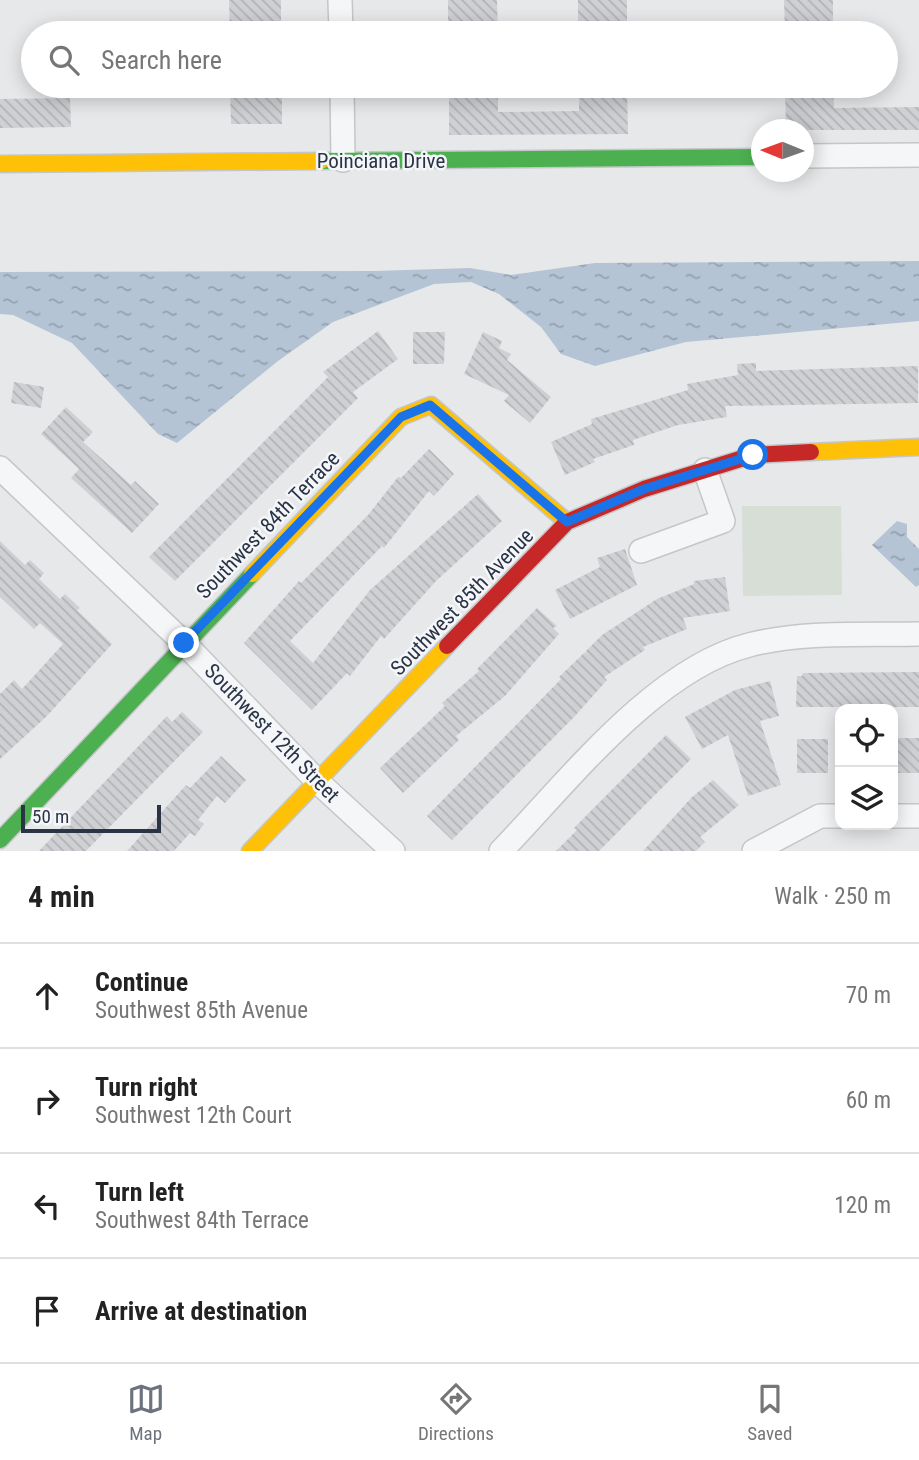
<!DOCTYPE html>
<meta charset="utf-8">
<style>
:root{--surface:#fff;--page:#f6f6f6;--text:#222;--muted:#767676;--line:#e0e0e0;--accent:#6c737f}
body{margin:0;font-family:"Roboto Condensed",sans-serif;background:var(--page);color:var(--text)}
.controls{position:absolute;right:21px;bottom:21px;display:grid;overflow:hidden;border-radius:14px;box-shadow:0 4px 18px #0003}
.controls button{width:63px;height:63px;display:grid;place-items:center;padding:0;border:0;border-bottom:2px solid var(--line);background:var(--surface);color:var(--text);font:35px sans-serif}
.compass{position:absolute;left:751px;top:119px;width:63px;height:63px;border-radius:50%;background:var(--surface);box-shadow:0 4px 18px #0003;rotate:271deg}
.scale{position:absolute;left:21px;bottom:18px;width:140px;box-sizing:border-box;padding-left:7px;border:4px solid #2b3445;border-top:0;font-size:19px;line-height:24px;white-space:nowrap;color:#2b3445;-webkit-text-stroke:5px #f4f6f9;paint-order:stroke}
.stop{position:absolute;width:21px;height:21px;margin:-16px;border:5px solid #1a73e8;border-radius:50%;background:#fff}
.stop.end{background:#1a73e8;border-color:#fff;box-shadow:0 2px 7px #0008}
.list{margin:0;padding:0;list-style:none}
h2{display:flex;justify-content:space-between;align-items:center;height:91px;margin:0;padding:0 28px;font-size:30px}
h2 small{font-size:23px;font-weight:400;color:var(--muted)}
.list li{display:grid;grid-template-columns:46px 1fr auto;gap:21px;align-items:center;box-sizing:border-box;height:105px;padding:0 28px;border-top:2px solid var(--line)}
.list b{display:block;font-size:26px;white-space:nowrap}
.list p{margin:0;font-size:23px;white-space:nowrap;color:var(--muted)}
.list em{font-size:23px;font-style:normal;color:var(--muted)}
.icon{flex:none;width:38px;height:38px;fill:none;stroke:currentColor;stroke-width:2;stroke-linecap:round;stroke-linejoin:round}
.map{position:relative;flex:none;width:919px;height:851px;overflow:hidden}
.search{position:absolute;background:var(--surface);box-shadow:0 4px 18px #0003;left:21px;right:21px;top:21px;height:77px;display:flex;align-items:center;gap:18px;box-sizing:border-box;padding:0 24px;border-radius:38px;color:var(--muted);font-size:26px}
.sheet{height:511px;background:var(--surface)}
nav{display:flex;justify-content:space-around;align-items:center;box-sizing:border-box;height:98px;border-top:2px solid var(--line);background:var(--surface);font-size:19px;color:var(--muted)}
nav a{display:grid;justify-items:center;gap:4px}
nav .on{color:var(--accent)}
.map>svg:first-child{display:block}
.green{fill:#d6ded6}
.water{fill:url(#water-ripples)}
.building{fill:url(#building-back-hatch)}
.lines{fill:none;stroke-linecap:round;stroke-linejoin:round}
.street-casing{stroke:#c4c6c8;stroke-width:26}
.fast-casing{stroke:#c4c6c8;stroke-width:19}
.slow-casing{stroke:#c4c6c8;stroke-width:19}
.jam-casing{stroke:#c4c6c8;stroke-width:19}
.street{stroke:#f5f6f7;stroke-width:23}
.fast{stroke:#4caf50;stroke-width:16}
.slow{stroke:#ffc107;stroke-width:16}
.jam{stroke:#c62828;stroke-width:16}
.route{stroke:#1a73e8;stroke-width:9}
.labels{text-anchor:middle;stroke-width:5;stroke-linejoin:round;paint-order:stroke}
.street-label{font-size:21px;fill:#2b3445;stroke:#f4f6f9}
</style>
<div class="map">
<svg width="919" height="851" viewBox="0 0 919 851">
<defs>
<pattern id="water-ripples" width="26" height="14" patternUnits="userSpaceOnUse" patternTransform="scale(1.75)"><rect width="26" height="14" fill="#b4c4d5"/><path d="M2 4q2-2 4 0t4 0M15 11q2-2 4 0t4 0" fill="none" stroke="#93a0af"/></pattern>
<pattern id="building-back-hatch" width="6" height="6" patternUnits="userSpaceOnUse" patternTransform="scale(1.75)"><rect width="6" height="6" fill="#ced0d3"/><path d="M-1 5l2 2M0 0l6 6M5-1l2 2" fill="none" stroke="#b1b3b6"/></pattern>
</defs>
<rect width="100%" height="100%" fill="#e6e8ea"/>
<path class="green" d="M742,506H841L842,595L743,596Z"/>
<path class="water" d="M919,261V321L686,342L595,366L561,354L541,327L499,294L471,282L434,284L333,322L278,361L177,443L158,434L72,343L13,315L0,314V272L375,271L470,268L511,275L595,263Z
M897,521L907,524V537L919,549V585L916,587L872,545Z"/>
<path class="building" d="M229,0H281V33H230Z
M448,0H497L498,33H448Z
M578,0H627V33H578Z
M784,0H833V33H785Z
M230,86H282V124H231Z
M449,86H498V112L579,111V86H627L628,134L449,135Z
M785,86H833L834,108L919,107V130H786Z
M70,98L71,127L0,128V99Z
M378,331L398,359L353,392L358,398L175,581L149,557L328,377L323,372Z
M413,332H445L444,364H413Z
M483,332L502,341L499,348L511,354L507,360L551,397L530,423L504,401L509,395L464,374Z
M756,363V371L918,366V403L725,406L727,417L678,425L633,440L634,445L593,459L595,462L565,475L551,442L592,424L591,419L688,390L687,384L738,375L737,364Z
M14,382L44,387L41,408L11,403Z
M66,407L93,432L83,442L131,485L135,481L159,504L132,533L71,478L79,469L41,434Z
M429,449L454,474L434,496L429,491L384,548L382,546L290,641L313,663L370,590L478,494L502,521L436,581L384,639L381,636L350,676L347,673L312,710L244,643L299,581L301,583L368,515L398,477L401,478Z
M0,541L25,565L30,560L44,573L39,579L60,599L65,594L80,608L77,610L112,644L47,716L0,759V694L14,680L22,689L63,644L40,623L34,629L0,597Z
M625,549L637,585L570,619L555,590L600,567L597,558Z
M725,577L730,611L683,618L687,629L643,647L645,650L604,677L607,680L575,716L452,840L427,816L561,679L559,677L585,652L587,654L586,651L602,635L657,599L694,584V581Z
M537,608L557,626L553,628L559,634L505,696L456,736L459,740L403,793L380,768L445,706L442,703L479,671L477,669Z
M919,672V707H796L797,676H802L803,673Z
M770,681L779,716L760,721L781,785L748,796L728,735L702,749L685,717L735,690Z
M182,712L203,732L86,851H39L167,716L172,722Z
M666,735L691,759L599,851H556L577,830L574,828Z
M894,738H919V773H894Z
M797,739H828V773H797Z
M221,756L246,780L225,803L217,796L198,820L204,824L195,836L190,833L174,851H127L186,785L190,788Z
M713,780L739,805L700,837L705,842L696,851H643L692,797Z"/>
<g class="lines">
<defs>
<path id="street" d="M340,0L341,33
M342,86L343,160
M804,156L919,155
M0,468L184,643L319,783L393,851
M641,551L723,521L705,470
M893,816H919
M501,851C567,783 654,669 749,645C803,631 863,635 919,634
M754,851L820,816H840"/>
<path id="fast" d="M321,161L762,157
M0,840L252,574"/>
<path id="slow" d="M0,164L321,161
M811,452L919,447
M252,574L401,417L431,405L567,522
M250,851L447,646"/>
<path id="jam" d="M447,646L567,522L644,489L753,455L811,452"/>
</defs>
<use href="#street" class="street-casing"/>
<use href="#fast" class="fast-casing"/>
<use href="#slow" class="slow-casing"/>
<use href="#jam" class="jam-casing"/>
<use href="#street" class="street"/>
<use href="#fast" class="fast"/>
<use href="#slow" class="slow"/>
<use href="#jam" class="jam"/>
</g>
<g class="lines">
<path class="route" d="M184,643L401,417L430,405L567,522L644,489L753,455"/>
</g>
<g class="labels">
<g class="street-label">
<text x="381" y="168">Poinciana Drive</text>
<text transform="translate(268 525) rotate(-46)" y="7">Southwest 84th Terrace</text>
<text transform="translate(462 602) rotate(-46)" y="7">Southwest 85th Avenue</text>
<text transform="translate(272 733) rotate(46)" y="7">Southwest 12th Street</text>
</g>
</g>
</svg>
<div class="controls">
<button><svg class="icon" aria-label="locate" viewBox="0 0 24 24"><circle cx="12" cy="12" r="6"/><path d="M12 2v4M12 18v4M2 12h4M18 12h4"/></svg></button>
<button><svg class="icon" aria-label="layers" viewBox="0 0 24 24"><path d="M12 4l9 5-9 5-9-5zM3 14l9 5 9-5"/></svg></button>
</div>
<svg class="compass" viewBox="-18 -18 36 36"><path d="M0-13l5 13h-10z" fill="#e53935"/><path d="M0 13l5-13h-10z" fill="#767676"/></svg>
<div class="scale">50 m</div>
<div class="stop" style="left:753px;top:455px"></div>
<div class="stop end" style="left:184px;top:643px"></div>
<div class="search"><svg class="icon" aria-label="search" viewBox="0 0 24 24"><circle cx="10" cy="10" r="6"/><path d="M15 15l6 6"/></svg>Search here</div>
</div>
<section class="sheet">
<h2>4 min<small>Walk · 250 m</small></h2>
<ul class="list">
<li><svg class="icon" aria-label="ahead" viewBox="0 0 24 24"><path d="M12 20V5M6 11l6-6 6 6"/></svg><div><b>Continue</b><p>Southwest 85th Avenue</p></div><em>70 m</em></li>
<li><svg class="icon" aria-label="right" viewBox="0 0 24 24"><path d="M7 20v-9h11M14 6l5 5-5 5"/></svg><div><b>Turn right</b><p>Southwest 12th Court</p></div><em>60 m</em></li>
<li><svg class="icon" aria-label="left" viewBox="0 0 24 24"><path d="M17 20v-9H6M10 6l-5 5 5 5"/></svg><div><b>Turn left</b><p>Southwest 84th Terrace</p></div><em>120 m</em></li>
<li><svg class="icon" aria-label="arrive" viewBox="0 0 24 24"><path d="M6 21V4h12l-3 4 3 4H6"/></svg><div><b>Arrive at destination</b></div></li>
</ul>
</section>
<nav>
<a class="on"><svg class="icon" aria-label="map" viewBox="0 0 24 24"><path d="M3 6l6-2 6 2 6-2v14l-6 2-6-2-6 2zM9 4v14M15 6v14"/></svg>Map</a>
<a><svg class="icon" aria-label="directions" viewBox="0 0 24 24"><path d="M12 3l9 9-9 9-9-9zM9 14v-3h6M13 9l2 2-2 2"/></svg>Directions</a>
<a><svg class="icon" aria-label="saved" viewBox="0 0 24 24"><path d="M7 4h10v16l-5-4-5 4z"/></svg>Saved</a>
</nav>
